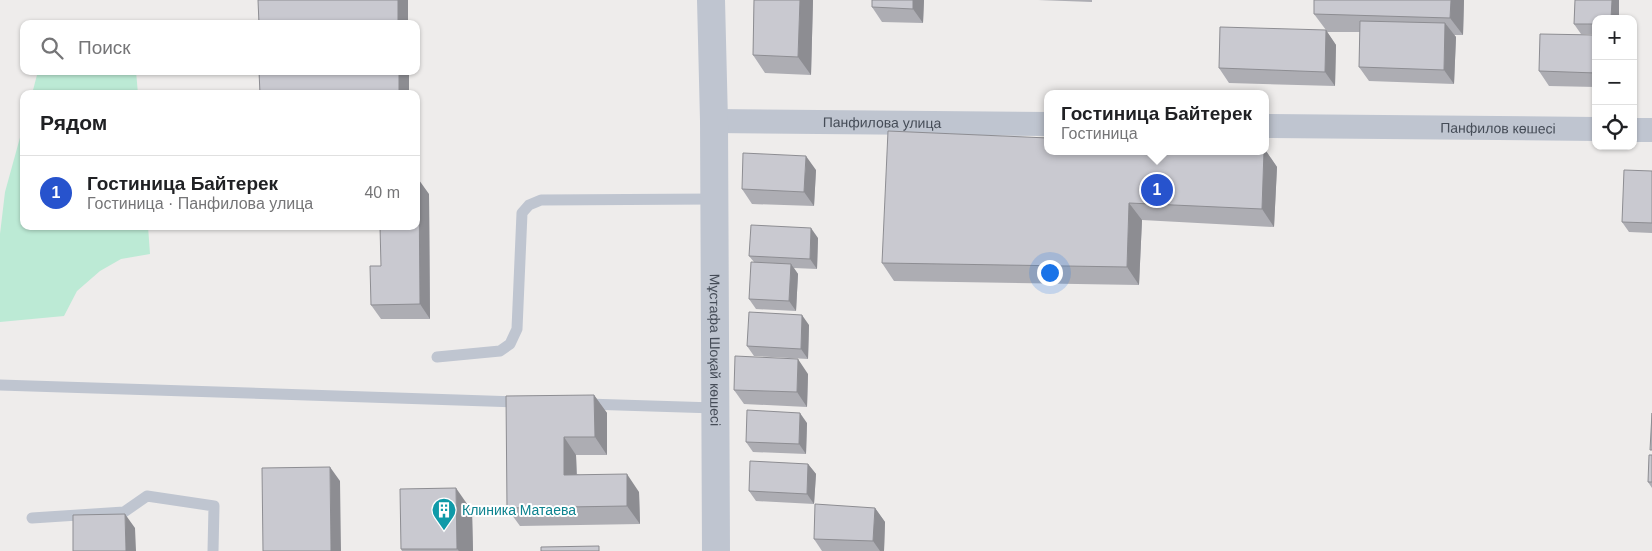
<!DOCTYPE html>
<html lang="ru">
<meta charset="utf-8">
<style>
:root{--surface:#fff;--page:#f2f2f2;--text:#202124;--muted:#757577;--line:#e0e0e0;--accent:#2753cd}
body{margin:0;font-family:Arial,sans-serif;background:var(--page);color:var(--text)}
.controls{position:absolute;right:15px;top:15px;display:grid;overflow:hidden;border-radius:10px;box-shadow:0 1px 4px #0004}
.controls button{width:45px;height:45px;display:grid;place-items:center;padding:0;border:0;border-bottom:1px solid var(--line);background:var(--surface);color:var(--text);font:25px sans-serif}
.you{position:absolute;left:1049px;top:272px;width:18px;height:18px;margin:-12px;border:4px solid #fff;border-radius:50%;background:#1a73e8;box-shadow:0 0 0 8px #1a73e833}
.badge{display:grid;place-items:center;width:32px;height:32px;border-radius:50%;background:var(--accent);color:#fff;font-size:16px;font-weight:700}
.pin{position:absolute;translate:-50% -50%;border:2px solid #fff;box-shadow:0 1px 5px #0006}
.popup{position:absolute;left:1044px;top:90px;width:225px;height:65px;box-sizing:border-box;display:grid;place-content:center;border-radius:10px;background:var(--surface);filter:drop-shadow(0 1px 4px #0005);font-size:16px;white-space:nowrap;color:var(--muted)}
.popup b{font-size:19px;color:var(--text)}
.popup::after{content:'';position:absolute;left:50%;top:100%;margin-left:-10px;border:10px solid transparent;border-top-color:var(--surface)}
.list{margin:0;padding:0;list-style:none}
h2{display:flex;justify-content:space-between;align-items:center;height:65px;margin:0;padding:0 20px;font-size:21px}
h2 small{font-size:16px;font-weight:400;color:var(--muted)}
.list li{display:grid;grid-template-columns:32px 1fr auto;gap:15px;align-items:center;box-sizing:border-box;height:75px;padding:0 20px;border-top:1px solid var(--line)}
.list b{display:block;font-size:19px;white-space:nowrap}
.list p{margin:0;font-size:16px;white-space:nowrap;color:var(--muted)}
.list em{font-size:16px;font-style:normal;color:var(--muted)}
.icon{flex:none;width:28px;height:28px;fill:none;stroke:currentColor;stroke-width:2;stroke-linecap:round;stroke-linejoin:round}
.map{position:relative;flex:none;width:1652px;height:551px;overflow:hidden}
.search{position:absolute;background:var(--surface);box-shadow:0 1px 4px #0004;left:20px;top:20px;width:400px;height:55px;display:flex;align-items:center;gap:12px;box-sizing:border-box;padding:0 18px;border-radius:10px;color:var(--muted);font-size:19px}
.panel{position:absolute;background:var(--surface);box-shadow:0 1px 4px #0004;left:20px;top:90px;width:400px;height:140px;border-radius:10px}
.map>svg:first-child{display:block}
.green{fill:#bcead5}
.lines{fill:none;stroke-linecap:round;stroke-linejoin:round}
.service{stroke:#bfc5d0;stroke-width:11}
.minor{stroke:#bfc5d0;stroke-width:24}
.tertiary{stroke:#bfc5d0;stroke-width:28}
.wall{fill:#adadb3}
.shaded-wall{fill:#8d8d92}
.building{fill:#c9c9d0;stroke:#8d8d92}
.labels{text-anchor:middle;stroke-width:4;stroke-linejoin:round;paint-order:stroke}
.street-label{font-size:14px;fill:#454c57;stroke:#fff}
.culture-label{font-size:14px;fill:#0d838f;stroke:#fff;text-anchor:start}
</style>
<div class="map">
<svg width="1652" height="551" viewBox="0 0 1652 551">
<rect width="100%" height="100%" fill="#eeeceb"/>
<path class="green" d="M38,71H136L138,94H32Z
M24,123V226H148L150,254L121,259L100,271L77,291L64,316L0,322V234L5,192Z"/>
<g class="lines">
<path class="service" d="M437,357L500,351L510,344L517,329L522,213L529,205L541,200L714,199
M0,385L521,402
M587,404L715,408
M32,518L124,512L147,496L214,506L213,551"/>
<g class="minor">
<path id="s1" d="M714,121L1048,124"/>
<path id="s2" d="M1266,126L1596,129"/>
<path d="M1633,130H1652"/>
</g>
<path class="tertiary" id="s3" d="M711,0L714,121L716,551"/>
</g>
<path class="wall" d="M754,0H813L811,75L765,73L753,55Z
M924,0L923,23L882,22L872,7Z
M1038,0H1092V2Z
M1464,0L1463,35H1454L1456,37L1454,84L1369,81L1359,67L1360,32H1327L1336,45L1335,86L1229,83L1219,68L1326,30L1314,14Z
M1575,0H1619V19H1596V34H1581L1574,24Z
M1596,35V87L1549,86L1539,71Z
M1266,151L1277,167L1274,227L1142,220L1139,285L894,281L882,263Z
M816,170L814,206L752,204L742,189Z
M1652,171V233L1629,232L1622,222Z
M429,194L430,319H381L371,305L381,266Z
M818,238L817,269L794,268L798,274L796,311L756,309L749,299L754,262L749,256Z
M809,325L808,359L754,356L747,346Z
M808,374L807,407L744,404L734,390Z
M594,395L607,413V455H576L577,474L639,492L640,524L520,526L507,508Z
M807,423L806,454L753,452L746,442Z
M1652,455V488L1648,482Z
M808,464L816,474L814,504L756,501L749,491Z
M875,508L885,522L884,551H822L814,539Z
M472,511L473,551H402L401,549Z"/>
<path class="shaded-wall" d="M398,0H408V24H398Z
M800,0H813L811,75L798,57Z
M913,0H924L923,23L913,9Z
M1451,0H1464L1463,35L1450,18Z
M1612,0H1619V19H1611Z
M1445,23L1456,37L1454,84L1444,70Z
M1326,30L1336,45L1335,86L1325,72Z
M399,71H409V94H399Z
M1264,151H1266L1277,167L1274,227L1262,209Z
M806,156L816,170L814,206L804,192Z
M419,180L429,194L430,319L420,304Z
M1129,203L1142,220L1139,285L1127,267Z
M811,228L818,238L817,269L810,259Z
M791,264L798,274L796,311L789,301Z
M802,315L809,325L808,359L801,349Z
M798,359L808,374L807,407L797,392Z
M594,395L607,413V455L595,437Z
M800,413L807,423L806,454L799,444Z
M564,437L576,455L577,492L564,475Z
M808,464L816,474L814,504L807,494Z
M330,467L340,481L341,551H331Z
M627,474L639,492L640,524L627,506Z
M456,488L472,511L473,551H459L457,549Z
M875,508L885,522L884,551H880L873,541Z
M125,514L135,528L136,551H126Z"/>
<path class="building" d="M258,0H398V24H259Z
M754,0H800L798,57L753,55Z
M872,0H913V9L872,7Z
M1314,0H1451L1450,18L1314,14Z
M1575,0H1612L1611,19H1596V24H1574Z
M1360,21L1445,23L1444,70L1359,67Z
M1220,27L1326,30L1325,72L1219,68Z
M1540,34L1596,35V73L1539,71Z
M259,71H399V94H260Z
M888,131L1048,138V151H1264L1262,209L1129,203L1127,267L882,263Z
M743,153L806,156L804,192L742,189Z
M1624,170L1652,171V223L1622,222Z
M416,180H419L420,304L371,305L370,266H381L380,226H416Z
M751,225L811,228L810,259L749,256Z
M751,262L791,264L789,301L749,299Z
M749,312L802,315L801,349L747,346Z
M735,356L798,359L797,392L734,390Z
M594,395L595,437H564V475L627,474V506L507,508L506,396Z
M747,410L800,413L799,444L746,442Z
M1652,413V450H1650Z
M1649,455H1652V482H1648Z
M750,461L808,464L807,494L749,491Z
M330,467L331,551H263L262,468Z
M456,488L457,549H401L400,489Z
M815,504L875,508L873,541L814,539Z
M125,514L126,551H73V515Z
M599,546V551H541V547Z"/>
<defs>
<symbol id="building-pin" viewBox="-11 -11 22 30"><path d="M0 17L-7.5 6A9.5 9.5 0 1 1 7.5 6Z" fill="#0f9aa8" stroke="#fff"/><path d="M-4-6H4V6H1V3H-1V6H-4ZM-2.5-4.3h1.7v1.8h-1.7ZM.8-4.3h1.7v1.8H.8ZM-2.5-1h1.7V.8h-1.7ZM.8-1h1.7V.8H.8Z" fill="#fff"/></symbol>
</defs>
<g fill-rule="evenodd">
<use href="#building-pin" x="430" y="496" width="28" height="38"/>
</g>
<g class="labels">
<g class="street-label">
<text dy="5" stroke="none"><textPath href="#s1" startOffset="168">Панфилова улица</textPath></text>
<text dy="5" stroke="none"><textPath href="#s2" startOffset="232">Панфилов көшесі</textPath></text>
<text dy="5" stroke="none"><textPath href="#s3" startOffset="350">Мұстафа Шоқай көшесі</textPath></text>
</g>
<g class="culture-label">
<text x="462" y="515">Клиника Матаева</text>
</g>
</g>
</svg>
<div class="controls">
<button>+</button>
<button>−</button>
<button><svg class="icon" aria-label="locate" viewBox="0 0 24 24"><circle cx="12" cy="12" r="6"/><path d="M12 2v4M12 18v4M2 12h4M18 12h4"/></svg></button>
</div>
<div class="you"></div>
<div class="pin badge" style="left:1157px;top:190px">1</div>
<div class="popup"><b>Гостиница Байтерек</b>Гостиница</div>
<div class="search"><svg class="icon" aria-label="search" viewBox="0 0 24 24"><circle cx="10" cy="10" r="6"/><path d="M15 15l6 6"/></svg>Поиск</div>
<section class="panel">
<h2>Рядом<small></small></h2>
<ul class="list">
<li><span class="badge">1</span><div><b>Гостиница Байтерек</b><p>Гостиница · Панфилова улица</p></div><em>40 m</em></li>
</ul>
</section>
</div>
